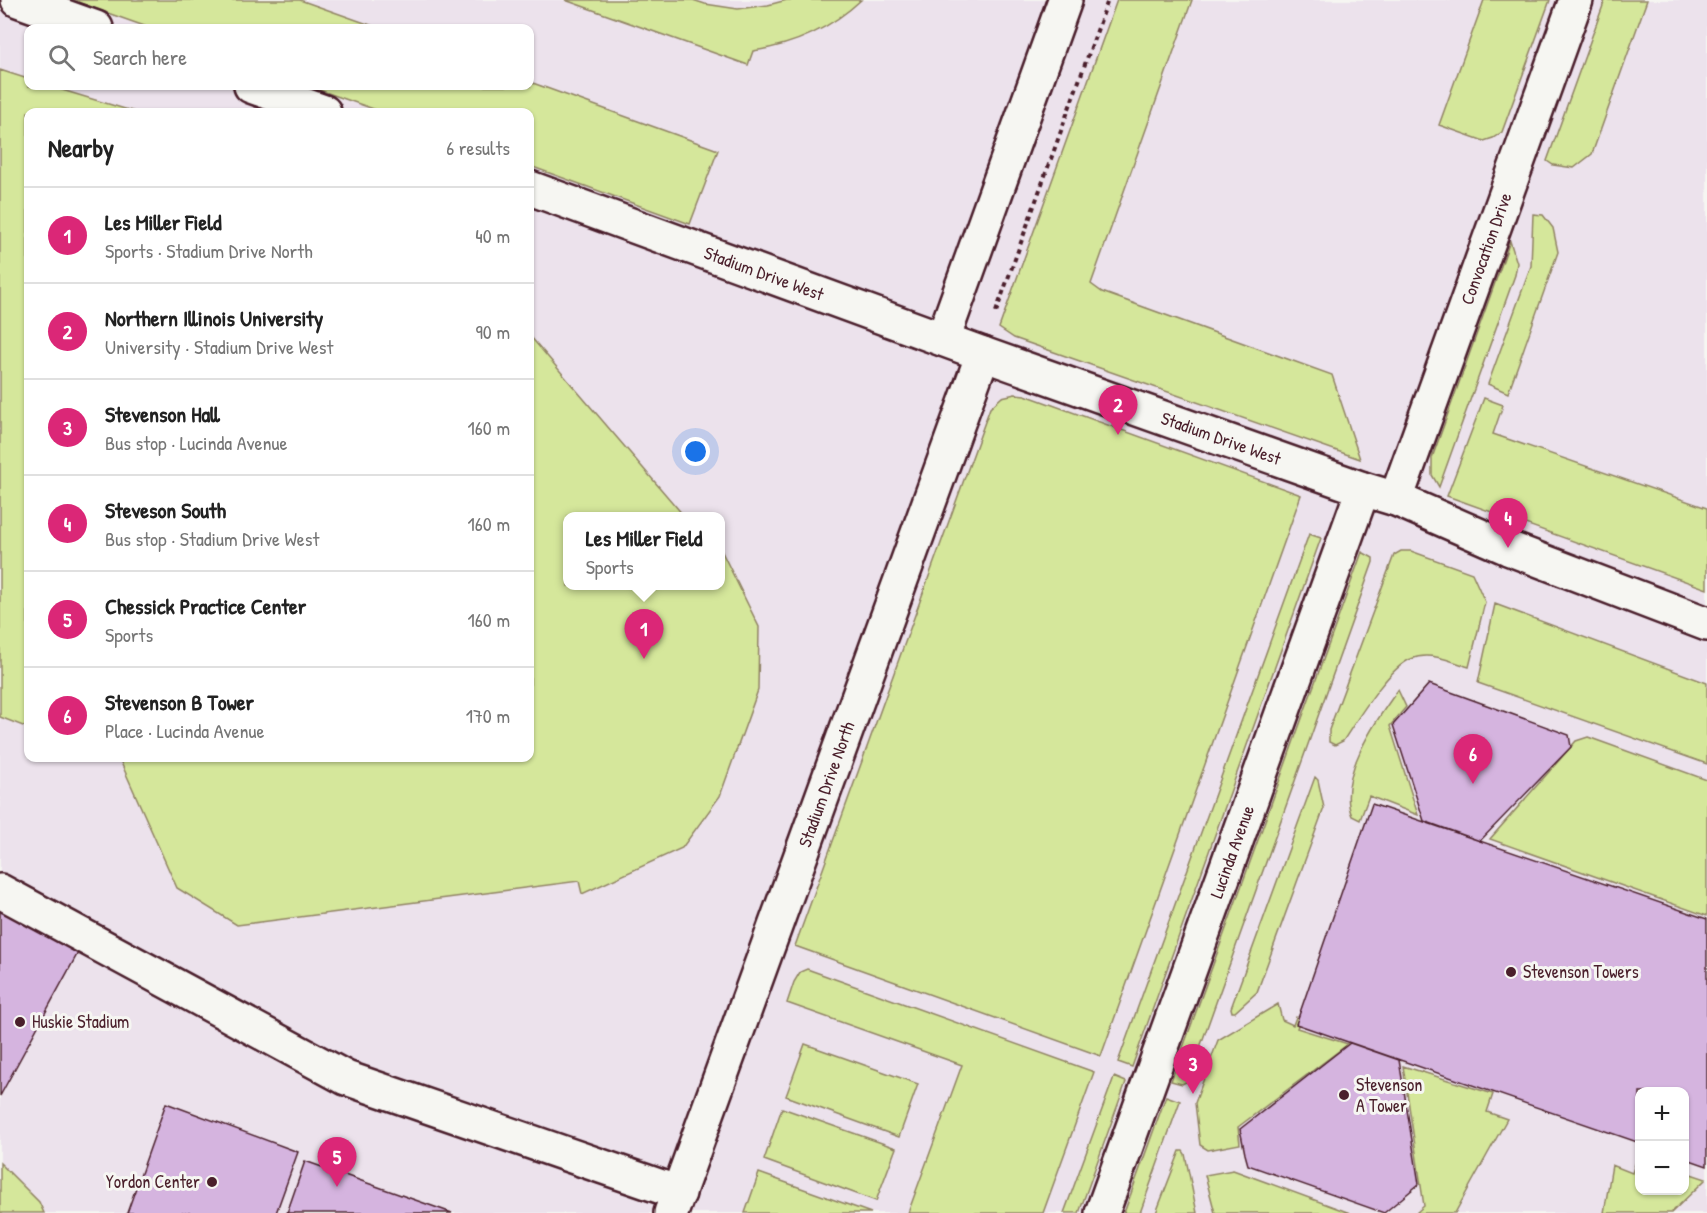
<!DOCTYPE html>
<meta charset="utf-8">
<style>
:root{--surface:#fff;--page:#f2f2f2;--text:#222;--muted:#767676;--line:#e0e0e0;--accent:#db2777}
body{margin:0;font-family:"Patrick Hand",sans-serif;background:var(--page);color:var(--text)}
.controls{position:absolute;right:18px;bottom:18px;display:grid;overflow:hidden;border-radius:12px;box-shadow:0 2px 4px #0004}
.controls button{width:54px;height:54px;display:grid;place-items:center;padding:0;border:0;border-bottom:2px solid var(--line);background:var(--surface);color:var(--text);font:30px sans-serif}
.you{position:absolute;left:696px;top:452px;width:21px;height:21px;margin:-15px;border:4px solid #fff;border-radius:50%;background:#1a73e8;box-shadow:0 0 0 9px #1a73e833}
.badge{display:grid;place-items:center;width:39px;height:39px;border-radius:50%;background:var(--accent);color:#fff;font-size:20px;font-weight:700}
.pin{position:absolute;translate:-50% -50px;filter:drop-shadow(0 2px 3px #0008)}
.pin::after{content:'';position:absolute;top:32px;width:21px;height:18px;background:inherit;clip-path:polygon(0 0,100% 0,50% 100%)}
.popup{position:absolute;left:563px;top:512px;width:162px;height:78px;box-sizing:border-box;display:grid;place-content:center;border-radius:12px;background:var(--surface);filter:drop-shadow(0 2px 4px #0005);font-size:20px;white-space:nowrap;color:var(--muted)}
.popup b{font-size:22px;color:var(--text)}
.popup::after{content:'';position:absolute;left:50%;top:100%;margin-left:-12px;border:12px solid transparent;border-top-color:var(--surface)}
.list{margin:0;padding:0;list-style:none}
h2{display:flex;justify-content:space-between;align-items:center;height:78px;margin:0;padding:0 24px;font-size:26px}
h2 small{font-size:20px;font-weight:400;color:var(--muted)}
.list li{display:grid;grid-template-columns:39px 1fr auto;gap:18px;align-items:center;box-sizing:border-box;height:96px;padding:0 24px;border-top:2px solid var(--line)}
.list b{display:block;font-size:22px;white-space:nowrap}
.list p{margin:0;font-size:20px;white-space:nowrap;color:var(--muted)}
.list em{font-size:20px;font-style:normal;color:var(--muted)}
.icon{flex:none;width:33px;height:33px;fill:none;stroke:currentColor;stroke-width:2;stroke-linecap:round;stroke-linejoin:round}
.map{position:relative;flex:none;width:1707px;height:1213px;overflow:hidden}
.search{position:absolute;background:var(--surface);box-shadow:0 2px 4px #0004;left:24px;top:24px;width:510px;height:66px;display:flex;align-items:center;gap:15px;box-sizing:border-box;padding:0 21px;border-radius:12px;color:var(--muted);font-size:22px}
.panel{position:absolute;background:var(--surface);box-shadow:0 2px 4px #0004;left:24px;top:108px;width:510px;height:654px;border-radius:12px}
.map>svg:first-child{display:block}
.built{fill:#ece2ec;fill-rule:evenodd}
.green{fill:#d5e79b;stroke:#908363;stroke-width:1.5}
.building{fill:#d5b4df;stroke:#4a1f2b;stroke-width:1.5}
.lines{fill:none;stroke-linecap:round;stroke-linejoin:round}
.minor-casing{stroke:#4a1f2b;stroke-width:38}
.path{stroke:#4a1f2b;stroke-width:4;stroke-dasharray:4.5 4.5;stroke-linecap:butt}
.minor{stroke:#f6f6f2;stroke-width:33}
.poi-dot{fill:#4a1f2b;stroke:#f6f6f2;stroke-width:2}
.labels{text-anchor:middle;stroke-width:6;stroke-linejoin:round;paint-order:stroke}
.street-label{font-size:18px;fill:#4a1f2b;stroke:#f6f6f2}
.poi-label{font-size:18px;fill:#4a1f2b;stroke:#f6f6f2;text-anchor:start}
</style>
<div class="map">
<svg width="1707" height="1213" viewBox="0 0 1707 1213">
<rect width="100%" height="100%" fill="#f6f6f2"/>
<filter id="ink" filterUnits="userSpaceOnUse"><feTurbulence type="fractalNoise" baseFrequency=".0167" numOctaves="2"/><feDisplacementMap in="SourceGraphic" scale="12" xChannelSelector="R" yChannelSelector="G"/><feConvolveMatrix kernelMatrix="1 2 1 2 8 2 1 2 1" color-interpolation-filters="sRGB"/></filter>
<g filter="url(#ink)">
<path class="built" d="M0,0H1707V1213H0ZM28,28H530V86H28ZM28,112H530V758H28ZM568,516H720V586H568ZM1640,1092H1684V1190H1640Z"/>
<path class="green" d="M71,0H300L379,28H150Z
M565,0H693L705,4L738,9L768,5L787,0H861C830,29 795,45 753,51L748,65Z
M1117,0H1192L1091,284L1102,292L1332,375L1360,459L1014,338L999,328Z
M1484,0H1550L1502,132L1493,138L1484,141L1439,125Z
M1605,0H1647L1592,154L1574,168L1553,165L1547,161Z
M0,70L28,79V86H49L135,112H28V728L0,717Z
M530,82L718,150L690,224L530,166V112H382L308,86H530Z
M1533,214L1543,215L1553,228L1558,252L1508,393L1488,384L1531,266Z
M1510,241L1517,263L1515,275L1439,487L1432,475V458Z
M530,336L684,516H568V586H720L721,550L759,627L758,690L720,796L682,848L582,894L579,881L237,925L177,888L119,758H530Z
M1015,394L1025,395L1301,495L1101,1056L795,946L990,408L1002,397Z
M1484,398L1503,405L1493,434L1707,508V589L1447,496Z
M1309,534L1321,538L1132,1067L1118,1062Z
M1401,551H1411L1472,573L1485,602L1469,667C1451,661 1430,651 1411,659C1388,668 1357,720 1343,741L1335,745L1329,742V730L1394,555Z
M1362,552L1373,558V562L1188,1081L1182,1084L1171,1081Z
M1495,604L1707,683V764L1478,683Z
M1398,690L1406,707L1390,726L1418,815L1369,796L1360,820L1352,816C1336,778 1376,720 1398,690Z
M1588,737L1707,780V916L1490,839L1576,741Z
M1315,777L1318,780L1324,808L1257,992L1235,1012H1232L1231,1008Z
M807,969L1094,1072L1043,1213H908L962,1065L787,1003L794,982L800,972Z
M1278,1004L1282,1020L1293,1025L1296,1017L1301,1018L1297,1028L1348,1044L1238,1127L1240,1144L1208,1150L1200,1145L1195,1103L1218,1040Z
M805,1044L918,1084L899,1137L786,1096Z
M1403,1066L1493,1094L1487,1112L1507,1119L1455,1213H1416L1424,1206Z
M1114,1077L1126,1082L1079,1213H1064Z
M1166,1096L1180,1101L1140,1213H1124Z
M782,1108L896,1148L876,1201L764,1160Z
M1180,1151H1183L1185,1154L1197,1213H1156Z
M1639,1153L1640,1190H1684L1685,1172L1706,1179L1671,1213H1604L1612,1165L1632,1173Z
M0,1163L39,1202L44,1213H0Z
M1233,1170L1350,1213H1215L1205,1175Z
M759,1173L871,1213H745Z"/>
<path class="building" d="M1429,684L1569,735L1571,747L1480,841L1424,821L1393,725Z
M1372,804L1707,919V1166L1684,1158V1092H1640V1143L1296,1024Z
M0,907L80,949L0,1096Z
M1350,1043L1399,1060L1419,1184L1384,1213L1248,1165L1245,1154L1240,1129Z
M166,1103L298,1152L276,1213H127Z
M305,1161L452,1213H287Z"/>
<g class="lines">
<defs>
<g id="minor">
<path d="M18,0L96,28"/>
<path d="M251,86L324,112"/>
<path id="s1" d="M530,188L983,354L1363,489L1396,499L1508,548L1707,624"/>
<path d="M943,339L1065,0"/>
<path id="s2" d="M1396,499L1576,0"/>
<path d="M0,891L346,1078L679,1193"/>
<path id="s3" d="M671,1213L983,354"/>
<path id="s4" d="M1102,1213L1363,489"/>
</g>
</defs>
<use href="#minor" class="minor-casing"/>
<path class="path" d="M996,312L1108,0"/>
<use href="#minor" class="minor"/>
</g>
</g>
<g class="poi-dot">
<circle cx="1511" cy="972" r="6"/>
<circle cx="20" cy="1022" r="6"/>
<circle cx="1344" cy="1095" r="6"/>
<circle cx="212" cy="1182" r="6"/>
</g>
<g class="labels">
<g class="street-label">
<text dy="6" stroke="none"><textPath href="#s2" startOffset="266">Convocation Drive</textPath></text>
<text dy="6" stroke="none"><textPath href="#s1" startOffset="249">Stadium Drive West</textPath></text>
<text dy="6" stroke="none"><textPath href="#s1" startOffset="735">Stadium Drive West</textPath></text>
<text dy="6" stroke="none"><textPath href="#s3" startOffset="456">Stadium Drive North</textPath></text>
<text dy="6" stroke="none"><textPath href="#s4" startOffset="384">Lucinda Avenue</textPath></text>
</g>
<g class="poi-label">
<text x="1523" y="978">Stevenson Towers</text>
<text x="32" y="1028">Huskie Stadium</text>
<text x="1356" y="1091">Stevenson<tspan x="1356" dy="21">A Tower</tspan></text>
<text x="200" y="1188" text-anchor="end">Yordon Center</text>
</g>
</g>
</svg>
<div class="controls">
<button>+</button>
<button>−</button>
</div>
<div class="you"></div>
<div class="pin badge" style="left:644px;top:659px">1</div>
<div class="popup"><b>Les Miller Field</b>Sports</div>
<div class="pin badge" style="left:1118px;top:435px">2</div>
<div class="pin badge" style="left:1193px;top:1094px">3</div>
<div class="pin badge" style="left:1508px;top:548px">4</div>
<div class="pin badge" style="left:337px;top:1187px">5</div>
<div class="pin badge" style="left:1473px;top:784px">6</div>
<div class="search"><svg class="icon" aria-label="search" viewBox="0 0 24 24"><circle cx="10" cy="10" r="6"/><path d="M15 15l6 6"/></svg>Search here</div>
<section class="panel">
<h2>Nearby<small>6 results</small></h2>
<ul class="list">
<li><span class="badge">1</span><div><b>Les Miller Field</b><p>Sports · Stadium Drive North</p></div><em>40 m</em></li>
<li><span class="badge">2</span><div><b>Northern Illinois University</b><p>University · Stadium Drive West</p></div><em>90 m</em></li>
<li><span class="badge">3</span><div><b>Stevenson Hall</b><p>Bus stop · Lucinda Avenue</p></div><em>160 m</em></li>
<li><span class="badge">4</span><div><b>Steveson South</b><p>Bus stop · Stadium Drive West</p></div><em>160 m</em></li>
<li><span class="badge">5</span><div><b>Chessick Practice Center</b><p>Sports</p></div><em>160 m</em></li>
<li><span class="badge">6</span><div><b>Stevenson B Tower</b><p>Place · Lucinda Avenue</p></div><em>170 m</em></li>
</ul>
</section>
</div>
